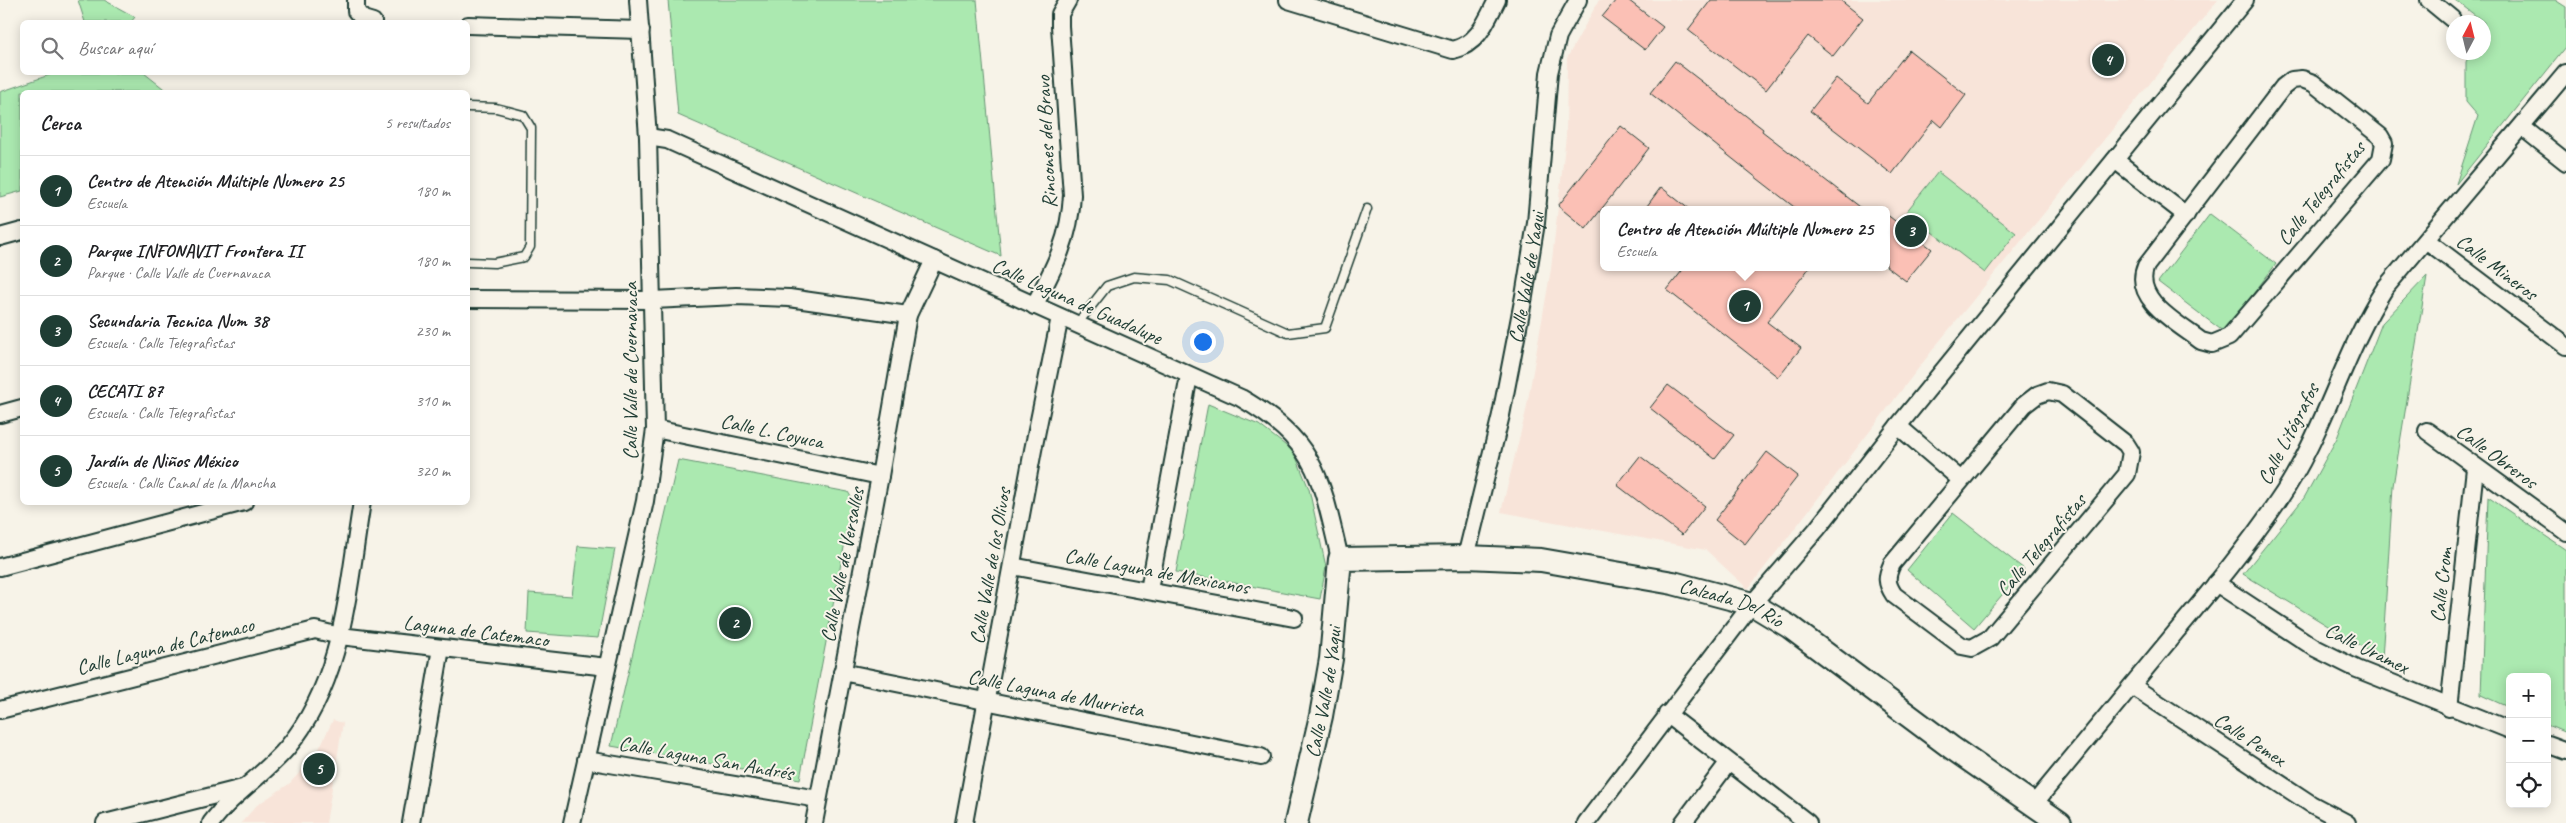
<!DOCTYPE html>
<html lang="es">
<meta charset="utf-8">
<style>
:root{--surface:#fff;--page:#f2f2f2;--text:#202124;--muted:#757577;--line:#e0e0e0;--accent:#1f3d34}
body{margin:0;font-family:Caveat,sans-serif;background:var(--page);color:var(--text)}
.controls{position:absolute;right:15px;bottom:15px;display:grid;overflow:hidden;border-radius:8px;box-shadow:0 2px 12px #0003}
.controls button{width:45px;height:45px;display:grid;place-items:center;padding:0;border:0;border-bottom:1px solid var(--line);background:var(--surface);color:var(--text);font:25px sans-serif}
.compass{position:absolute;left:2446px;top:15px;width:45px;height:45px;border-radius:50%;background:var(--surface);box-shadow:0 2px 12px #0003;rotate:7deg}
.you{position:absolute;left:1202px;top:341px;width:18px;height:18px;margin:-12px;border:4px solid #fff;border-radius:50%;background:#1a73e8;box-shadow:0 0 0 8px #1a73e833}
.badge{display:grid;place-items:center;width:32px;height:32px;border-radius:50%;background:var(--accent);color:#fff;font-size:16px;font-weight:700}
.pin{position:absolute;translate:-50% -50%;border:2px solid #fff;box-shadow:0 1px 5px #0006}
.popup{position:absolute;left:1600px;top:206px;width:290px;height:65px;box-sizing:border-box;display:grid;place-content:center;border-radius:8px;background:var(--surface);filter:drop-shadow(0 1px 4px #0005);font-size:16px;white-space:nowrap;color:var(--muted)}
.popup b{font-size:19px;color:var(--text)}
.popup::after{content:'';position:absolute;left:50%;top:100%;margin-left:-10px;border:10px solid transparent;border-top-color:var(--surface)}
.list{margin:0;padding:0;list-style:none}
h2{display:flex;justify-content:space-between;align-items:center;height:65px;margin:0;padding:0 20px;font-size:21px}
h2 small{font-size:16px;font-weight:400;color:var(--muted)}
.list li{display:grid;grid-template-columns:32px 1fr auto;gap:15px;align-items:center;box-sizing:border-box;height:70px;padding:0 20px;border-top:1px solid var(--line)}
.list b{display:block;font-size:19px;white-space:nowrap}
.list p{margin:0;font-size:16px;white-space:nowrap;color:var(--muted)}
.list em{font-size:16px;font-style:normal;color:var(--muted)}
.icon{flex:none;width:28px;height:28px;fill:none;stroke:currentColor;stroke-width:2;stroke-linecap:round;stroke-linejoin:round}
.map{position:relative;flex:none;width:2566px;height:823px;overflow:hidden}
.search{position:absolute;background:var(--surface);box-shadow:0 2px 12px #0003;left:20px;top:20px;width:450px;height:55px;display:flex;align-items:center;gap:12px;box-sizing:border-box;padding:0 18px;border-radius:8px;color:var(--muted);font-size:19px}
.panel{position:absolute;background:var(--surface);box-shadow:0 2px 12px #0003;left:20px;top:90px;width:450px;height:415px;border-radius:8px}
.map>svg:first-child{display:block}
.built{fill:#f8e4d9;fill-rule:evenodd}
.green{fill:#abe9b0;stroke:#659372}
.building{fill:#fbc0b5;stroke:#1f3d34}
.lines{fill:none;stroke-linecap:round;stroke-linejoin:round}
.lane-casing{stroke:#1f3d34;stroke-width:11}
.street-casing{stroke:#1f3d34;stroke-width:20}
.secondary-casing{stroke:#1f3d34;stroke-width:26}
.lane{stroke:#f7f3e8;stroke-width:8}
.street{stroke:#f7f3e8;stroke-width:16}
.secondary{stroke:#f7f3e8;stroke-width:22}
.labels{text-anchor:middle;stroke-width:4;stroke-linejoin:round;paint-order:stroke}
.street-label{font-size:21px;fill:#1f3d34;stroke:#f7f3e8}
</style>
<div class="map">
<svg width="2566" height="823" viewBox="0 0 2566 823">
<rect width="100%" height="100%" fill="#f7f3e8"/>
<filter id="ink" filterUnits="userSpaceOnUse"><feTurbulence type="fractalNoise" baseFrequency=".02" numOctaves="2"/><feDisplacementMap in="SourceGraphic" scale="10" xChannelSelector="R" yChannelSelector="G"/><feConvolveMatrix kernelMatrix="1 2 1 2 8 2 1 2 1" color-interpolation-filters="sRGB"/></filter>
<g filter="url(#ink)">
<path class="built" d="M1599,0H2218L1938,343L1748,589L1706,550L1501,512L1526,411L1551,269L1566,136L1567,58ZM1604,210H1886V267H1604Z
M333,720L343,723L326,823H241L257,805L289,784L316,755Z"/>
<path class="green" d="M78,0H104L135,17L131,22H85Z
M668,0H977L1001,256L678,115Z
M2455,0H2555L2566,7V47L2456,184L2478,116L2466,102V62L2470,53L2484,52V22Z
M144,73L168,92H22V191L0,197V92L55,73Z
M1938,172L2016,233L1985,273L1906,212Z
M2210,214L2276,264L2224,332L2158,282Z
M2427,276L2393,486L2382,659L2243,574L2304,498L2337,438L2382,323Z
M1208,404L1259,425L1294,452L1309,489L1326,567L1320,599L1176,572Z
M678,460L848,492L853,500L800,779L611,746Z
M2488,497L2566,550V733L2547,725V677H2510V708L2481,695Z
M1953,513L2024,569L1974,628L1907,570Z
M578,546L615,549L598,638L527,633L529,593L572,596Z"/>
<path class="building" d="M1616,0H1628L1663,27L1645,50L1602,17Z
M1711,0H1840L1863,18L1833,56L1808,36L1766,90L1688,30Z
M1909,50L1966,95L1942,127L1934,120L1892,174L1810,111L1836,78L1868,103Z
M1675,61L1763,129L1762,131L1864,210H1798L1758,179L1650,93Z
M1621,126L1649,148L1586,229L1558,206Z
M1661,187L1690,210H1644Z
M1886,214L1932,249L1906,281L1886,266Z
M1685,267H1810L1767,322L1801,348L1778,377L1667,290Z
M1668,385L1734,435L1715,459L1650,408Z
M1767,452L1798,476L1745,544L1715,520Z
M1640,456L1705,506L1682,535L1617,485Z"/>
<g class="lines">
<defs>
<path id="lane" d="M468,107L496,108L523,115L531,128L530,247L524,257L494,263L468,262
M1077,324L1107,286L1134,277L1170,280L1288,333L1325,328L1367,209"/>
<g id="street">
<path d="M356,0V11L363,19L373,22"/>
<path d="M1288,0L1453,50C1478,44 1486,22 1497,0"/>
<path d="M2429,0L2452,19"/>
<path d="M468,25L641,30"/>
<path d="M2302,79L2313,83L2380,136L2384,143L2381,159L2229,337L2212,344L2201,341C2179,324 2131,299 2146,266L2283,87L2292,80Z"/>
<path d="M2522,127L2566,162"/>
<path d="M648,137L667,140L1241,398C1317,442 1321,478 1340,559"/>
<path d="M2115,160L2186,215"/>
<path d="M0,237L22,231"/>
<path d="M2426,240L2566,346"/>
<path d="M468,299L653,300L736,296L789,298L908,315"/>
<path d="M1034,306C1054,268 1070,239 1072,195L1060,26V14L1068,0"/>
<path d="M2048,391L2062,394L2126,444L2131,452L2127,474L1990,638L1972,648L1962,646L1894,595C1886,583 1886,577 1892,564L2024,405L2037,395Z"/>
<path d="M0,414L22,408"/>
<path d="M1898,426L1961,480"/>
<path d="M655,429L880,476"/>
<path d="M2427,431L2566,532"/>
<path id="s1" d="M1466,557L1501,415L1524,296L1536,223L1549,73L1558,36L1578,0"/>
<path d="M1012,566L1294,618"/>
<path d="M0,567L244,502"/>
<path d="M2216,583L2315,648L2357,669L2510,730"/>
<path d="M1149,590L1189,376"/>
<path d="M842,672L1261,757"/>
<path d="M2132,686L2311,804L2347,823"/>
<path d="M2449,708L2475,468"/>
<path d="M0,710L315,630L340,636L607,667"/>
<path d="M1667,714L1808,823"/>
<path d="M2547,744L2566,751"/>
<path d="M586,760L818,799"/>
<path d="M2033,805C2080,748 2128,690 2175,633C2211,590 2247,547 2278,501C2324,435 2342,355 2385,288L2566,73"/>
<path d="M105,823L243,788"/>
<path d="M211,823C233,793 264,775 287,748C344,680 348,586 362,502"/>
<path d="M411,823L441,648"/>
<path d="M572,823L645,501L655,429L648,137L638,0"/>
<path d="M814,823L880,476L908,315L934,260"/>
<path d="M964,823L1033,450L1060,317"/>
<path d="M1586,823L1752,604L1817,529L1898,426L2245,0"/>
<path d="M1683,823L1728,763"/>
</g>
<g id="secondary">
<path id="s2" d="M1296,823L1321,716L1331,659L1340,559L1466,557L1541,560L1673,583L1752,604L1790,627L1952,748L2060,823"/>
</g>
</defs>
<use href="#lane" class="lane-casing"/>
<use href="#street" class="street-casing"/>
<use href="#secondary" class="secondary-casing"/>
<use href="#lane" class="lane"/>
<use href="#street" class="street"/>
<use href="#secondary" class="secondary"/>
</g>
</g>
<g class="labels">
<g class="street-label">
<text transform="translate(1046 142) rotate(-93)" y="7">Rincones del Bravo</text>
<text transform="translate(2321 193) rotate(-51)" y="7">Calle Telegrafistas</text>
<text transform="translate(2497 267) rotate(37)" y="7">Calle Mineros</text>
<text dy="7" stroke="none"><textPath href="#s1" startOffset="286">Calle Valle de Yaqui</textPath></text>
<text transform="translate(1077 301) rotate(24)" y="7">Calle Laguna de Guadalupe</text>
<text transform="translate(630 371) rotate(-90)" y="7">Calle Valle de Cuernavaca</text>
<text transform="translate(772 431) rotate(12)" y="7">Calle L. Coyuca</text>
<text transform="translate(2288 434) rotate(-63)" y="7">Calle Litógrafos</text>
<text transform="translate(2497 456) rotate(36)" y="7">Calle Obreros</text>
<text transform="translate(2041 545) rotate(-50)" y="7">Calle Telegrafistas</text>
<text transform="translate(842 565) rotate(-79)" y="7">Calle Valle de Versalles</text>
<text transform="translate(990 566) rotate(-80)" y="7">Calle Valle de los Olivos</text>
<text transform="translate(1157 571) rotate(10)" y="7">Calle Laguna de Mexicanos</text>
<text transform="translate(2441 585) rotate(-84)" y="7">Calle Crom</text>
<text dy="7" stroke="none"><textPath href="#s2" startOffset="665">Calzada Del Río</textPath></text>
<text transform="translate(476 631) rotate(7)" y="7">Laguna de Catemaco</text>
<text transform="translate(165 646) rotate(-14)" y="7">Calle Laguna de Catemaco</text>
<text transform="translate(2367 648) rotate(26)" y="7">Calle Uramex</text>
<text dy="7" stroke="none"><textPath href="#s2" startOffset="134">Calle Valle de Yaqui</textPath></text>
<text transform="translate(1056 693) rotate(11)" y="7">Calle Laguna de Murrieta</text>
<text transform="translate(2250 739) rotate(33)" y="7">Calle Pemex</text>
<text transform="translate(706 758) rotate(10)" y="7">Calle Laguna San Andrés</text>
</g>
</g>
</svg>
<div class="controls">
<button>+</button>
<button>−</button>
<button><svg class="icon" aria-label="locate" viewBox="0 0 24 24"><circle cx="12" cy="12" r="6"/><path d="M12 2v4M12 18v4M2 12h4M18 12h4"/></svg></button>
</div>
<svg class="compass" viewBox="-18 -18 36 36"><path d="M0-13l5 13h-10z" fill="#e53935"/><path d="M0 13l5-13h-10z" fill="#757577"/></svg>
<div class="you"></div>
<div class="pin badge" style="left:1745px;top:306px">1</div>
<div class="popup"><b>Centro de Atención Múltiple Numero 25</b>Escuela</div>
<div class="pin badge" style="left:735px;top:623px">2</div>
<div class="pin badge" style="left:1911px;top:231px">3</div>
<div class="pin badge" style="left:2108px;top:60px">4</div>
<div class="pin badge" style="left:319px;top:769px">5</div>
<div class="search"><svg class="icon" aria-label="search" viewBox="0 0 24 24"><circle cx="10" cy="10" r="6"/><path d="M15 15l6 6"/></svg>Buscar aquí</div>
<section class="panel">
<h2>Cerca<small>5 resultados</small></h2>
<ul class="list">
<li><span class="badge">1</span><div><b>Centro de Atención Múltiple Numero 25</b><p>Escuela</p></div><em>180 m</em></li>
<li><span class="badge">2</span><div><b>Parque INFONAVIT Frontera II</b><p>Parque · Calle Valle de Cuernavaca</p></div><em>180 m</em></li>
<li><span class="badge">3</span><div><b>Secundaria Tecnica Num 38</b><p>Escuela · Calle Telegrafistas</p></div><em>230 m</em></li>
<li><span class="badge">4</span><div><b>CECATI 87</b><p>Escuela · Calle Telegrafistas</p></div><em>310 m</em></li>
<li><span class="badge">5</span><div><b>Jardín de Niños México</b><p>Escuela · Calle Canal de la Mancha</p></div><em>320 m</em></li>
</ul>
</section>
</div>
